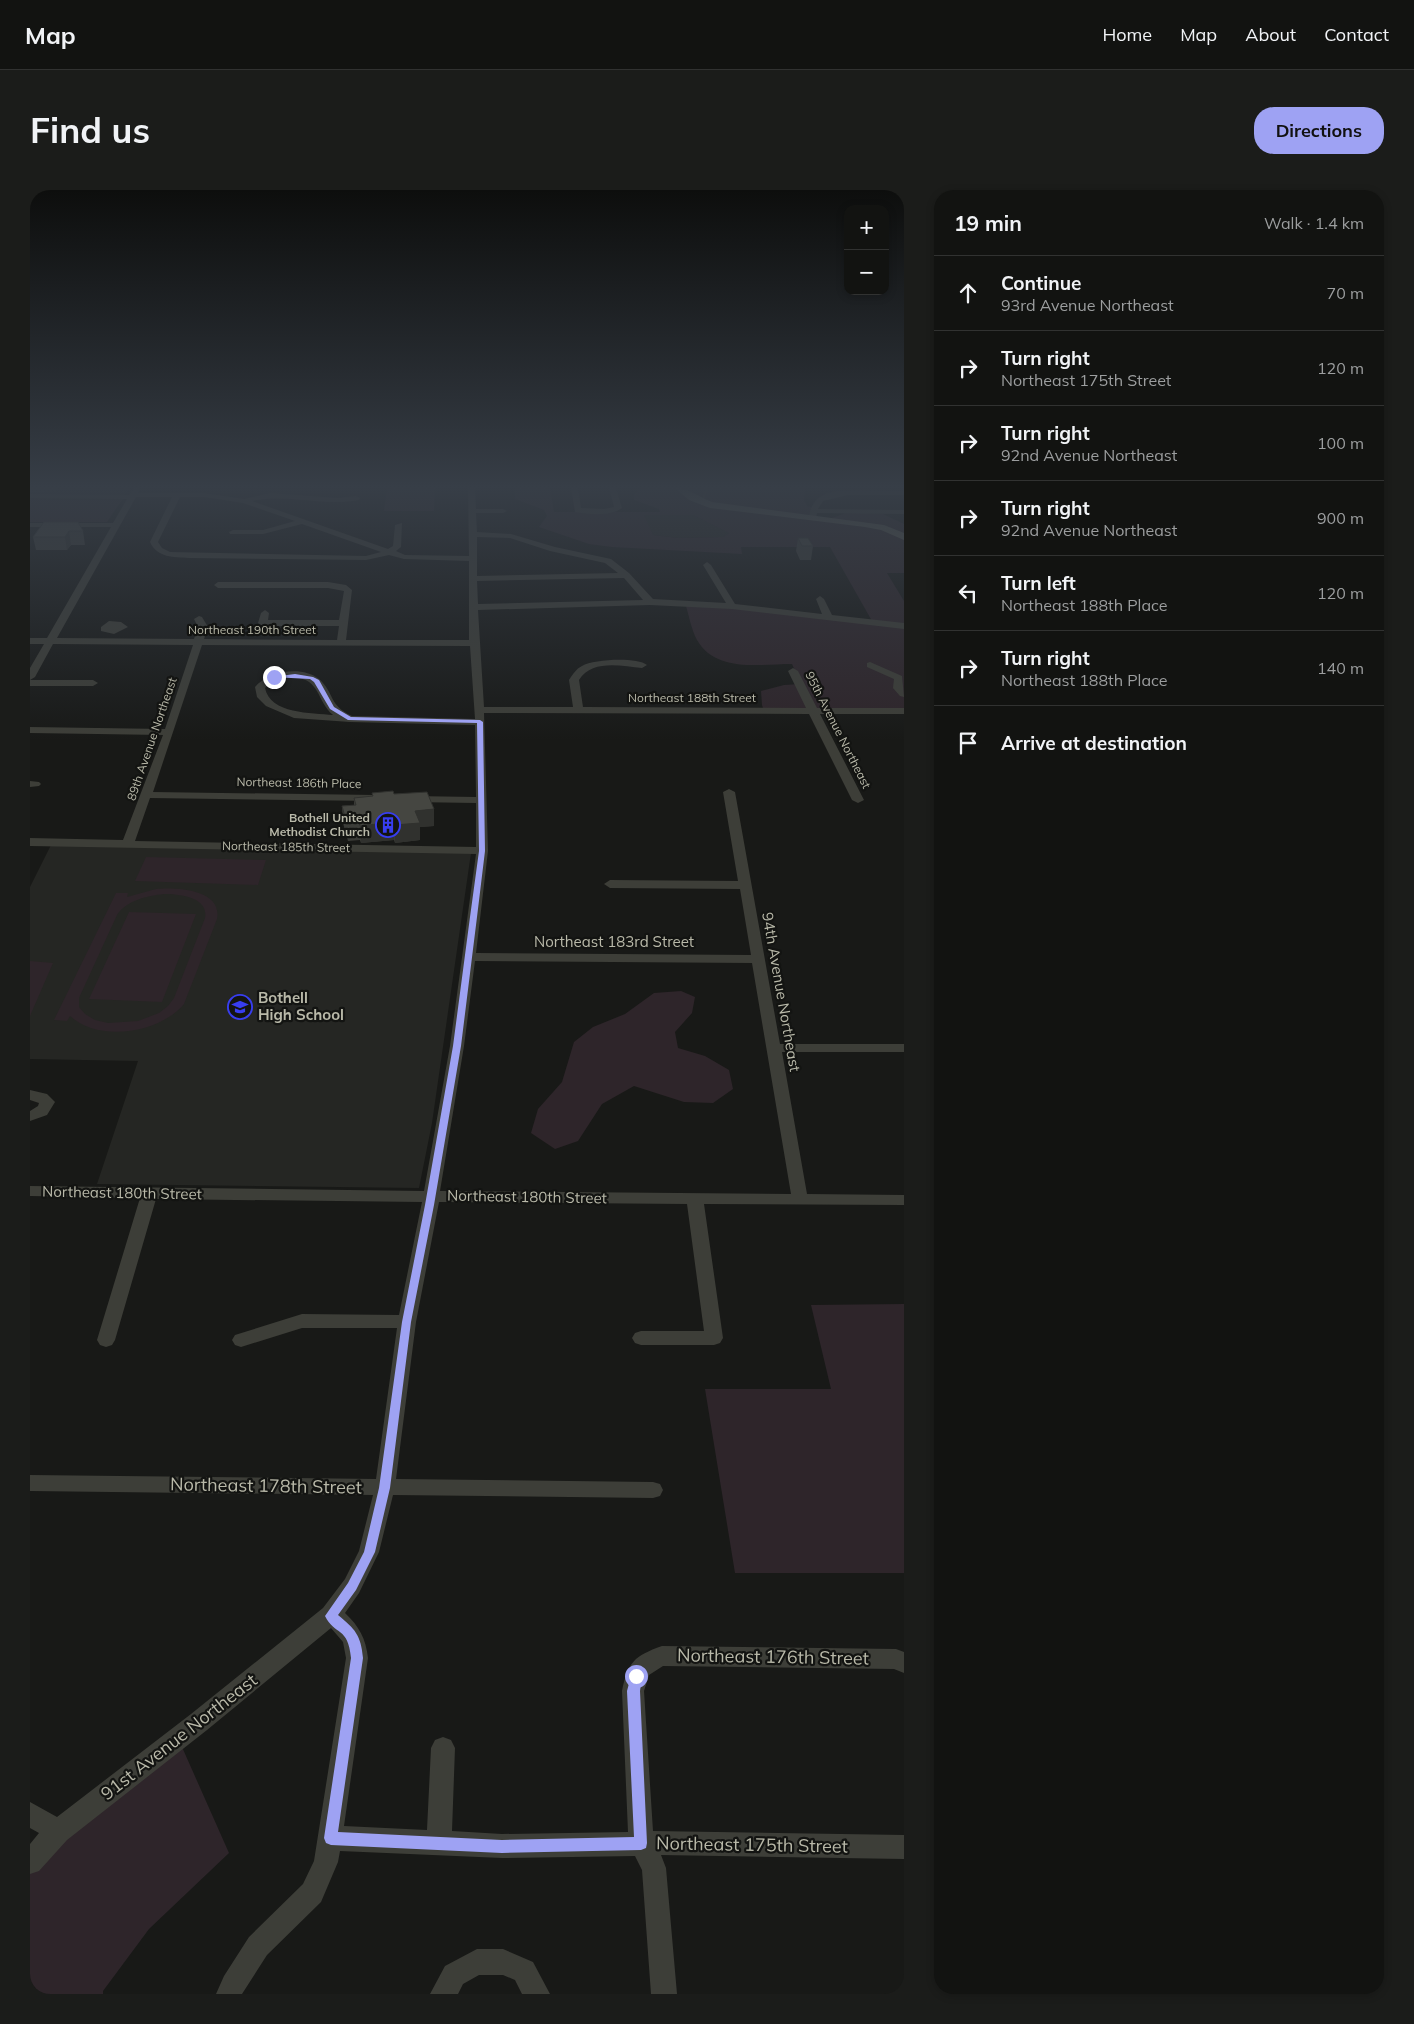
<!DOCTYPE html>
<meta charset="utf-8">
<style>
:root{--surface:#121311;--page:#1b1c1a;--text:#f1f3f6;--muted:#9c9e9f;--line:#313231;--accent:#9ea2f3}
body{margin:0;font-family:Mulish,sans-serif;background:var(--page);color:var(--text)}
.controls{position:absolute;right:15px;top:15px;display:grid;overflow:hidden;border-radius:10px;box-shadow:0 2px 8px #0003}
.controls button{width:45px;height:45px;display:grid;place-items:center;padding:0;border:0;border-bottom:1px solid var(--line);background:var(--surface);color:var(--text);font:25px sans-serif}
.stop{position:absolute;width:15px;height:15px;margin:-11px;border:4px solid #9ea2f3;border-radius:50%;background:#fff}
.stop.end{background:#9ea2f3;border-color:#fff;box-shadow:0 1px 5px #0008}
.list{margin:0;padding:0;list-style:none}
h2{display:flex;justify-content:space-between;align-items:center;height:65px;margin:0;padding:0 20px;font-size:21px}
h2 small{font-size:16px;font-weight:400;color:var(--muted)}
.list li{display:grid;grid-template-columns:32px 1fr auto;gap:15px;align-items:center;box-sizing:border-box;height:75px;padding:0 20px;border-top:1px solid var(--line)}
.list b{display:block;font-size:19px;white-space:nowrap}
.list p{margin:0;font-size:16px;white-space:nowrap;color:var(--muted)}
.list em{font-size:16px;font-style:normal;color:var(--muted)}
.icon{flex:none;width:28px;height:28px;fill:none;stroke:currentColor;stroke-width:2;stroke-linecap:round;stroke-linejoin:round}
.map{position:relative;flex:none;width:874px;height:1804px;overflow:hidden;border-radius:20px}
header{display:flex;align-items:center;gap:30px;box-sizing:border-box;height:70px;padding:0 25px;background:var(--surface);border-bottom:1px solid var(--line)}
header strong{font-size:24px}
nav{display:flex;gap:28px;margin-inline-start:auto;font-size:18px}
.intro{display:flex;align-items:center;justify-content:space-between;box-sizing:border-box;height:120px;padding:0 30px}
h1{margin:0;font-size:35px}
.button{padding:12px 22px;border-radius:20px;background:var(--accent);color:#111;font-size:18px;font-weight:700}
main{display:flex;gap:30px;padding:0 30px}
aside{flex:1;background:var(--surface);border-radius:20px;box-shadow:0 2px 8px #0003}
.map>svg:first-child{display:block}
.built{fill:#252623}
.green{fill:#2e252a;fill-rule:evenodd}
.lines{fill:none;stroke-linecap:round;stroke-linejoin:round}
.stream{stroke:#3d392d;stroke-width:2}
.minor{fill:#3d3e38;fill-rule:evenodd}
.major{fill:#5c5d54;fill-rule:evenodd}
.wall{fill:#3b3c38}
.shaded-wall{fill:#30312e}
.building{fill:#454641;stroke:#30312e}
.route{fill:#9ea2f3}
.labels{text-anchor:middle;stroke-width:4.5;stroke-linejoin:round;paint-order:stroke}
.far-street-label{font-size:12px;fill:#b9b9a9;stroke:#131412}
.far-poi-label{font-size:12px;font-weight:bold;fill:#b9b9a9;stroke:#131412;text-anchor:end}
.street-label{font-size:15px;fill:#b9b9a9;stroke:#131412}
.poi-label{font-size:15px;font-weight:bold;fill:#b9b9a9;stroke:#131412;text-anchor:start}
.near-street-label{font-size:18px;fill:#b9b9a9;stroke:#131412}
</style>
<header>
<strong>Map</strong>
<nav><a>Home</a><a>Map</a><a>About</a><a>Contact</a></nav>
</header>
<div class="intro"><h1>Find us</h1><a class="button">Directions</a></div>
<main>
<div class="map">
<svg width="874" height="1804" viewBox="0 0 874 1804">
<rect width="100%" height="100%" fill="#181917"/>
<path class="built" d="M0,298H99L92,310L0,309Z
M614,325H663L700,343L693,347L648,348L623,345L619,343Z
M21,655L441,663L402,933L389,998L67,994L108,871L0,869V697Z"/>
<path class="green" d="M357,298H405L404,321H354Z
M485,298H520L524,322H630L629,319L604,310V304L611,298H775L774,310L777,316L785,318L783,327L799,329L819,322L853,324L874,334V383H857L874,411V521H734L732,515L731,501L754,495L771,494L762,474C730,474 686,483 667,450C661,439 659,425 655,413L842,431L800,357H711L712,364L582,357L559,354L509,337L517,326L514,320L485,309ZM614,325H663L699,343L693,347L648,348L623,345Z
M0,309L92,310L77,332H0Z
M116,667L236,670L228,695L105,691Z
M126,699C145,697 193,699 187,729L154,814C130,843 69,853 40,826L37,831L24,830L86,703H98L97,707ZM134,704C149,704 179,707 175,728L144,808L138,816L129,823L108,831L78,833L65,830L55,824L49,817V808L87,725C97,710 117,706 134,704Z
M99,722L166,724L132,812L59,809Z
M0,771L23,773L0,826Z
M651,801L665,807L662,823L645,842L648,858L675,866L699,880L703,899L683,913L654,912L604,896L572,914L548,951L525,959L501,943L508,919L532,892L544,852L563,837L595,824L624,803Z
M874,1114V1383H705L675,1199H801L781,1115Z
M148,1548L199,1663L119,1739L73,1801V1804H0V1672Z"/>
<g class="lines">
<path class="stream" d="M673,309L677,298"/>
<path class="minor" d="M104,298H110L108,303H174L214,309L240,303L308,308L326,306L330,308L329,310C293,317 258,303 222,311L358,359L363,356L365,335L372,333L371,357L366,361L375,365L439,366L438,298H445L446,319H473L477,321L473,323H446L447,342L481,344L525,357L581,369L599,383L623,409L696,413L673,375L677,372L681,375L705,414L792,424L786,409L790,406L794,409L802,425L874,433V439L702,419L620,415L448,420L454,517H543L539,490C543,484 546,479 552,476C564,469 607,467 617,475L612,478C591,476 562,469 549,490L553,517L776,518L758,481L763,478L768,481L787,518H874V524H790L834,610L828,613L822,610L779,524L454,523L458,661L446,763L721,765L710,699L580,698L574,694L580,690L708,691L693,602L699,599L705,602L750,854H874V862H752L777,1004L874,1005V1015L674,1014L693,1148L690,1153L684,1155H611L605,1153L602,1148L605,1143L611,1141H674L657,1014L409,1012L386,1132L366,1289L623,1292L630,1294L633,1300L630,1306L623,1308L363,1305L349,1362L329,1403L315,1423C329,1436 336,1449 338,1468L314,1636L397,1640L401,1558L405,1550L413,1547L421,1550L425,1558L422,1641L472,1644L598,1642L592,1501C598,1472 604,1466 632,1456L866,1459L874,1462V1483L864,1479L633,1476L619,1485L614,1501L623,1641L874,1645V1669L631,1665L636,1678L647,1804H621L612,1680L605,1666L472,1668L310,1661L308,1672L291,1712L237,1765L212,1804H186L194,1786L219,1747L273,1694L284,1671L316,1468L313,1452L301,1438L177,1540L37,1650L9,1681L0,1684V1654L9,1643L0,1638V1612L27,1627L161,1524L293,1418L315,1389L329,1361L343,1305L0,1301V1285L346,1289L367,1138H272L211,1157L205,1155L202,1150L205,1145L272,1124L369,1125L392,1012L126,1009L85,1150L82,1155L76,1157L70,1155L67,1150L110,1008L0,1006V996L394,1001L420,856L446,664L0,656V648L93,650L133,545L0,543V537L135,539L163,455L23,454L5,487L0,490V478L14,454H0V448H17L81,337H0V333H83L97,309L0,308V304L99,305ZM106,307H142L120,352C127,368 144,367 159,368L336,370L359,365L374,369L439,371V450H316L322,400L316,395L298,392H188L184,395L188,398H298L314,401L309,430H238L239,423L235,420L231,423L228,433L233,436H309L307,450L174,449L178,437L172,427L169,426L164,429L168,437L164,449L27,448ZM150,307H174L213,313L265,331L233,340H203L199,342L200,344H233L272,334L351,362L336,366L140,362L132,358L128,352ZM447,347L480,348L520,361L575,373L588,383L447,386ZM594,388L613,410L448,414L447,391ZM172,455L440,456L445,529L322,526C298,515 305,503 289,489C272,475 238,481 225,497L227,507L236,516L264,528L320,532L445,535L446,607L381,606L375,609L381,612L446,613V657L105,651L120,608L345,611L351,608L345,605L123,602ZM264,487C291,490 286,510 303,525C282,523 240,524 235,498C243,490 253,488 264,487ZM445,771L722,773L761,1004L410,1001L434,856Z
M541,298H548L551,318L574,319L584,317L579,298H586L592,318C580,327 559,324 545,322Z
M830,300L874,301V305H818L793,311L788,319L874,320V324L787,323L786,329L779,327C783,299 807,301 830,300Z
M79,431L91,432L98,437L84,444L71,441V437Z
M840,472L872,486L874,507L870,506L863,498L864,489L837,477V473Z
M0,490H63L68,493L63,496H0Z
M0,591L9,592L11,594L9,596L0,597Z
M0,900L17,904L25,912L17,925L0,931V921L8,916L9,913L0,910Z
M447,1759H473L503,1772L520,1804H492L485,1790L473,1785H449L433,1794L428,1804H400L415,1776Z"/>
<path class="major" d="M645,298C658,298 669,307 682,312L854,335L874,343V350L851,340L835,337L680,318L659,310Z"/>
</g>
<path class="wall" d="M48,332L53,341L55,355H41L37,360H6L3,347Z
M768,348L783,356L781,370H770L766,361Z
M342,603L364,604L404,636L390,637V650L365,653L364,650L331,653L330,650L318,651L313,633L312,616L324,615V608L342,607Z"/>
<path class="shaded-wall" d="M0,298H28L26,301L0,303Z
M39,341L41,355L37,360L35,347Z
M404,619V636L390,637V650L365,653L364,635L385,621Z
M363,632L364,650L331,653L330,636Z"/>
<path class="building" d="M14,332H48L53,341H39L35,347H3Z
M768,348H778L783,356H772Z
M363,601L364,604L397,602L404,619L385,621L390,633L364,635L363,632L330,636L329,632L317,634L312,616L326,615L324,608L343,606L342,603Z"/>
<linearGradient id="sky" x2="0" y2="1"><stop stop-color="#0d0e0d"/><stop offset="0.54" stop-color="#373e47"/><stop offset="1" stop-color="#373e47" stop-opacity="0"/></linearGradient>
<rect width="874" height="550" fill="url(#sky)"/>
<path class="route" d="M265,484L283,487L289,490L304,517L321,527L450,530L453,532L455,661L447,727L431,856L404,1015L381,1132L360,1298L345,1362L326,1400L308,1425C325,1439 331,1445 333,1468L308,1642L472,1650L604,1647L597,1501L602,1482L606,1480L610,1482L612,1486L610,1501L617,1653L616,1658L611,1660L472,1663L301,1655L296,1653L294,1648L321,1468C318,1436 305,1446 295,1426L318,1393L334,1362L349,1298L372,1132L395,1015L423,856L440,727L449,661L447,533L318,530L300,519L284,492L280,489L242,487Z"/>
<defs>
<symbol id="building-ring" viewBox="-11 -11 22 22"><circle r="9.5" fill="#131412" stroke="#383ef0" stroke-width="1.5"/><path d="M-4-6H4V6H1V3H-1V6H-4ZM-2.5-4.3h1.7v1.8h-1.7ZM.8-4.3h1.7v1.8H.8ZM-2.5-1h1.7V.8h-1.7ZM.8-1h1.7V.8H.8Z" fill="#383ef0"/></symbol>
<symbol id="school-ring" viewBox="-11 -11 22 22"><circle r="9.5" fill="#131412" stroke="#383ef0" stroke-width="1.5"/><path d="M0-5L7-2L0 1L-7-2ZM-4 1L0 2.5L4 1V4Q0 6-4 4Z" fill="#383ef0"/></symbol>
</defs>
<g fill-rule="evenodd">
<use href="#building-ring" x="344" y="621" width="28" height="28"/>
<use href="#school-ring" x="196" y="803" width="28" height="28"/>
</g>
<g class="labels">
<g class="far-street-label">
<text x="222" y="444">Northeast 190th Street</text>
<text x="662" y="512">Northeast 188th Street</text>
<text transform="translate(808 540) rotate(63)" y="4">95th Avenue Northeast</text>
<text transform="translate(122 549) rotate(-71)" y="4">89th Avenue Northeast</text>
<text transform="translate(269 593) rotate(1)" y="4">Northeast 186th Place</text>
<text transform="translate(256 657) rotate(1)" y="4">Northeast 185th Street</text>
</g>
<g class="far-poi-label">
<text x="340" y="632">Bothell United<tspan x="340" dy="14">Methodist Church</tspan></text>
</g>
<g class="street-label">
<text x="584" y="757">Northeast 183rd Street</text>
<text transform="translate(751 802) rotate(80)" y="5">94th Avenue Northeast</text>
<text transform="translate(92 1003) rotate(1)" y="5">Northeast 180th Street</text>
<text transform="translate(497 1007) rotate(1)" y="5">Northeast 180th Street</text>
</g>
<g class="poi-label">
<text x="228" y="813">Bothell<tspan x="228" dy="17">High School</tspan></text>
</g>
<g class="near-street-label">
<text transform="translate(236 1296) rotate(1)" y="6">Northeast 178th Street</text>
<text transform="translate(743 1467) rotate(1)" y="6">Northeast 176th Street</text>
<text transform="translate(149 1547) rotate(-38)" y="6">91st Avenue Northeast</text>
<text transform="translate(722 1655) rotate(1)" y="6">Northeast 175th Street</text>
</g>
</g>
</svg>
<div class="controls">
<button>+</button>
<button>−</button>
</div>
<div class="stop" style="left:606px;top:1486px"></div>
<div class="stop end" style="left:244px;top:487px"></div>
</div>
<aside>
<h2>19 min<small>Walk · 1.4 km</small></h2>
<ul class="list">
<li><svg class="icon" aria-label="ahead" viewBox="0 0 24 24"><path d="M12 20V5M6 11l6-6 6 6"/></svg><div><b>Continue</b><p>93rd Avenue Northeast</p></div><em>70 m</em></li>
<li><svg class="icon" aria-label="right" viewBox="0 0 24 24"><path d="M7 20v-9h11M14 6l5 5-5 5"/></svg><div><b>Turn right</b><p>Northeast 175th Street</p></div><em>120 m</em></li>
<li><svg class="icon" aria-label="right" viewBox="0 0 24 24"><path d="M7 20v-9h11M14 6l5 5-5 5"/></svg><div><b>Turn right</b><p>92nd Avenue Northeast</p></div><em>100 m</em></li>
<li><svg class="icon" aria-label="right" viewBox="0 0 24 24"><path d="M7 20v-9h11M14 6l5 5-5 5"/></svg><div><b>Turn right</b><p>92nd Avenue Northeast</p></div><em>900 m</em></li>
<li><svg class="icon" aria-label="left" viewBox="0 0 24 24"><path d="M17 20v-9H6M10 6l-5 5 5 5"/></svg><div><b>Turn left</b><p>Northeast 188th Place</p></div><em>120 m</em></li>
<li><svg class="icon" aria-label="right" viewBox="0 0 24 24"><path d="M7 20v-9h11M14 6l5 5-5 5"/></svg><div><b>Turn right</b><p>Northeast 188th Place</p></div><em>140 m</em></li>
<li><svg class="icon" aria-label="arrive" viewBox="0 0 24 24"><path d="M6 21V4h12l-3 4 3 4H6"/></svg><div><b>Arrive at destination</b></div></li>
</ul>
</aside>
</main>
